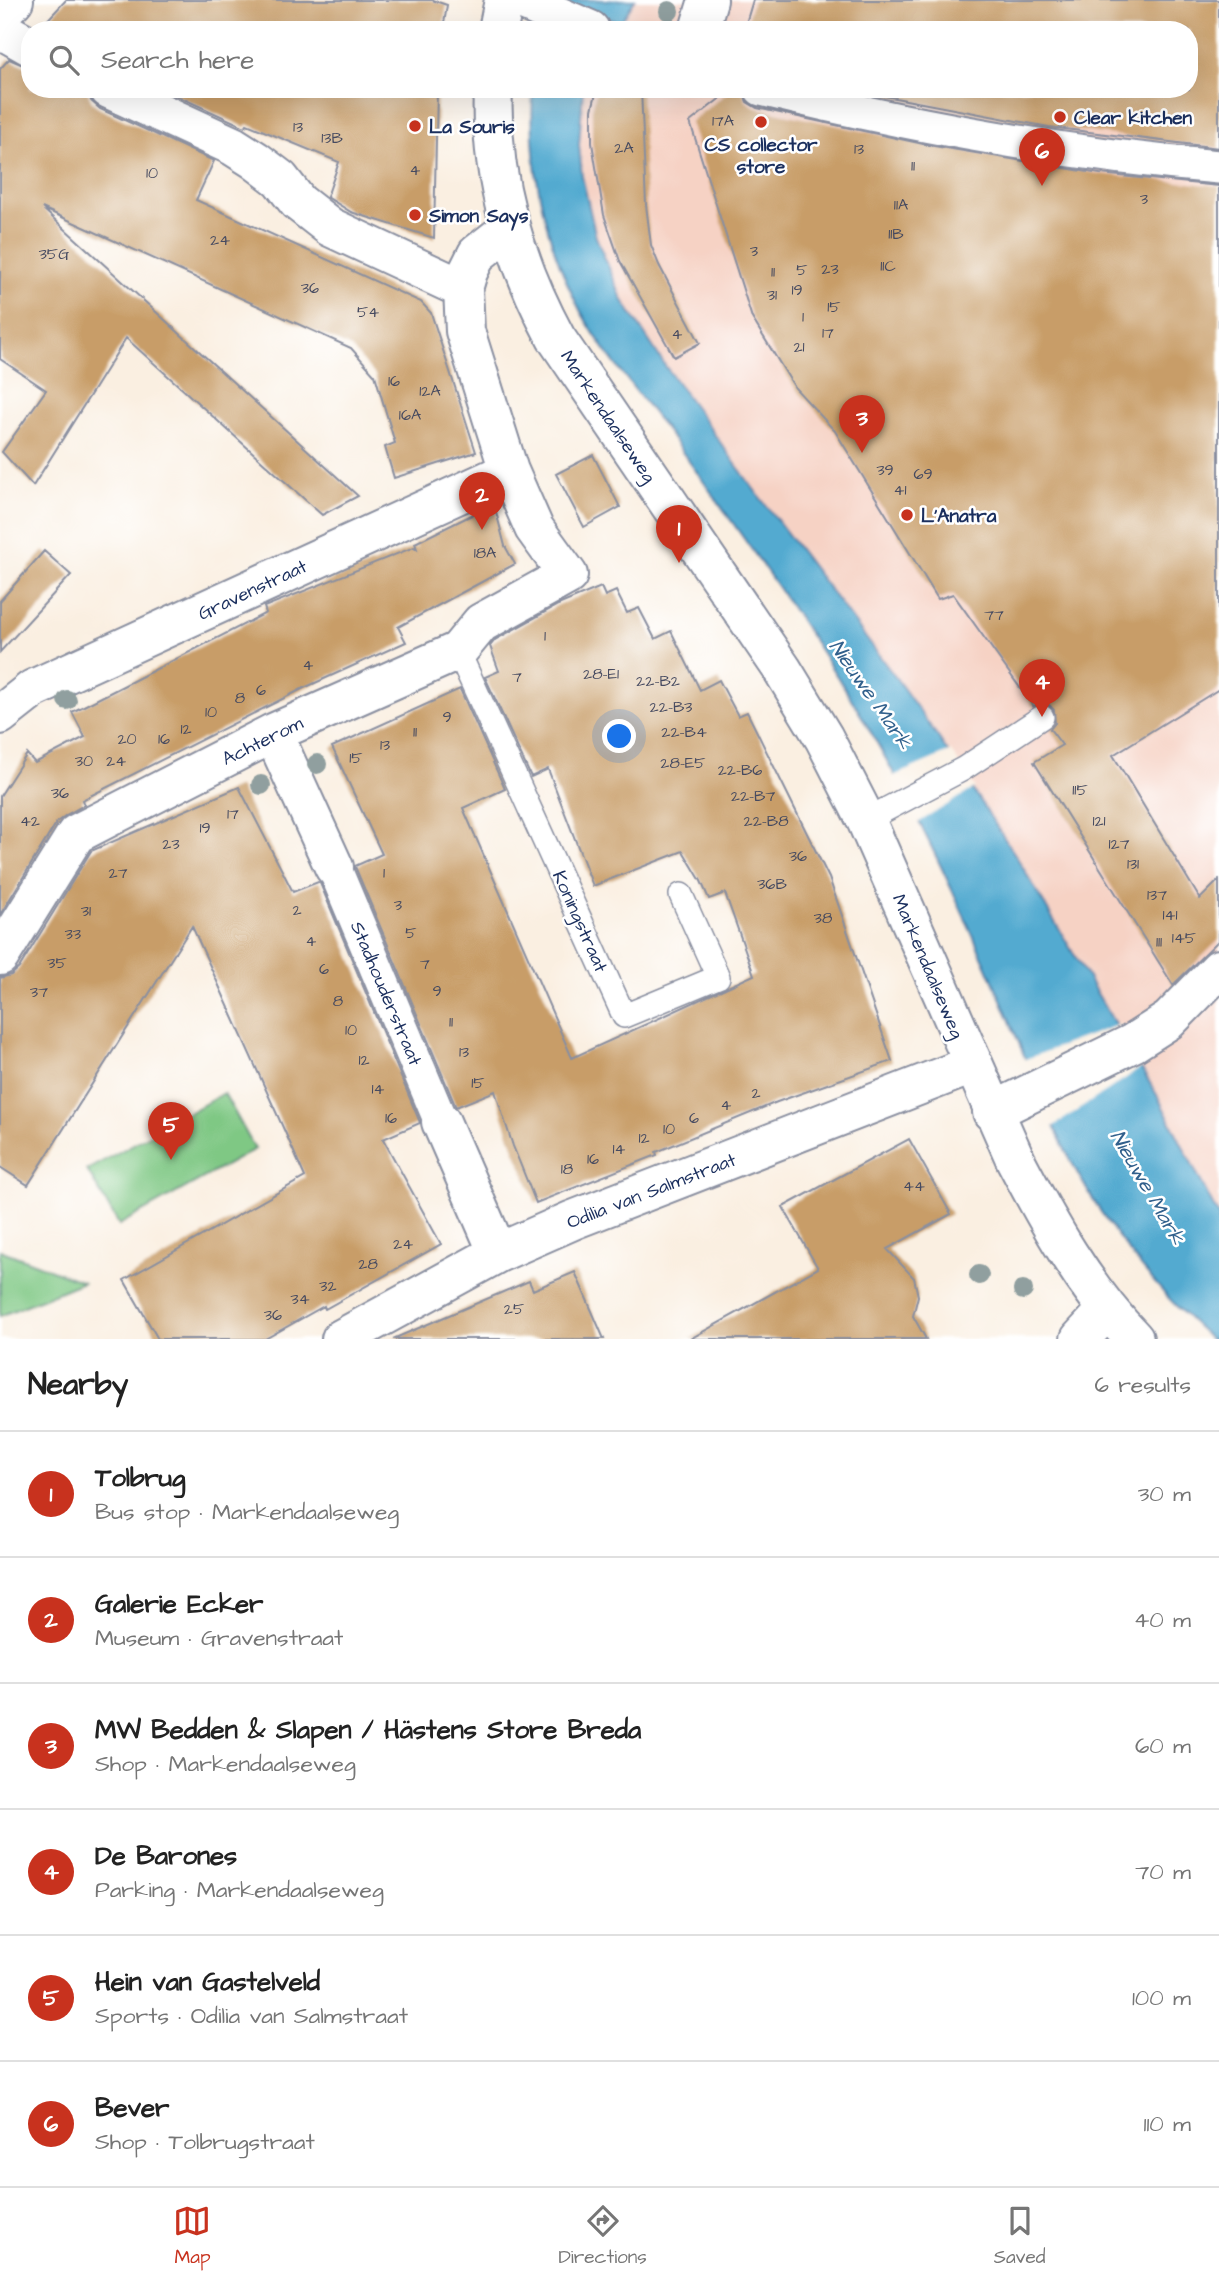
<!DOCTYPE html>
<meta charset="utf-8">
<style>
:root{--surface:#fff;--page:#f2f2f2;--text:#222;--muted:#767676;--line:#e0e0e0;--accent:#c8321e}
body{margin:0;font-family:"Architects Daughter",sans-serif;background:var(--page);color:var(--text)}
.you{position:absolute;left:620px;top:737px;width:24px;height:24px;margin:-18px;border:5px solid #fff;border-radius:50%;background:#1a73e8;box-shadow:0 0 0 10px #1a73e833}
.badge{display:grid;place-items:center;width:46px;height:46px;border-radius:50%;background:var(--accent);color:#fff;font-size:23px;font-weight:700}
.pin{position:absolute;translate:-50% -58px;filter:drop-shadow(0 2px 4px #0008)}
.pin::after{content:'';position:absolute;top:37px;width:24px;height:21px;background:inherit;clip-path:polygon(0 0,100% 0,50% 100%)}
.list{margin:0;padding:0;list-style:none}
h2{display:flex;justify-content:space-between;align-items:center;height:91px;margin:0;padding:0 28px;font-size:30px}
h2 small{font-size:23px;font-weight:400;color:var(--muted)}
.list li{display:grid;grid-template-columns:46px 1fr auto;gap:21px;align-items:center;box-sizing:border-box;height:126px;padding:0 28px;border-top:2px solid var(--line)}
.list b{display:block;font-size:26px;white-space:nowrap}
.list p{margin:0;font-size:23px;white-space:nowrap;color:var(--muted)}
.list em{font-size:23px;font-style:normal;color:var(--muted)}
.icon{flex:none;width:38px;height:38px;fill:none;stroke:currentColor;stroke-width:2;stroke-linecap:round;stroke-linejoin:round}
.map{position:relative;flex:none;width:1219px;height:1339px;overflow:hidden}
.search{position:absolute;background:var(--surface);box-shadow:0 7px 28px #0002;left:21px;right:21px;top:21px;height:77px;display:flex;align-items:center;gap:18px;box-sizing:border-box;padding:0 24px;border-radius:28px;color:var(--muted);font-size:26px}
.sheet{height:847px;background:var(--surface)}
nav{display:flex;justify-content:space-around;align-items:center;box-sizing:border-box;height:98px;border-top:2px solid var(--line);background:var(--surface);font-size:19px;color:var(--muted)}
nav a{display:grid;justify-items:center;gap:4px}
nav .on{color:var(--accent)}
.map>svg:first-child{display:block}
.built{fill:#f6d2c4}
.green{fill:#7fc884;stroke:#4d7c71;stroke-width:2}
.water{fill:#53aad0;stroke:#376c97;stroke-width:2}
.pier{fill:#faefe1}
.building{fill:#c89d67}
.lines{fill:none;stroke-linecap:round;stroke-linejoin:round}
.service-casing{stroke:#8a8fa0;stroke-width:26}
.pedestrian-casing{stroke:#8a8fa0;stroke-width:37}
.minor-casing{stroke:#8a8fa0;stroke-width:42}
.service{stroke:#fff;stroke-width:23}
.pedestrian{stroke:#fff;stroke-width:33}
.minor{stroke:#fff;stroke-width:38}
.tree{fill:#909f9f}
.poi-dot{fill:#c8321e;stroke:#fff;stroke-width:2.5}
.labels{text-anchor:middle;stroke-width:5;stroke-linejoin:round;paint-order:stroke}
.number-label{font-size:16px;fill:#464a60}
.poi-label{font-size:19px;font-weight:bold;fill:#1b2f5e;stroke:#fff;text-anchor:start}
.street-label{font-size:19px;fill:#1b2f5e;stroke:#fff}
.water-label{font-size:21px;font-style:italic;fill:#31608c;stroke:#fff}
</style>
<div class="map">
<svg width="1219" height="1339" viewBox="0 0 1219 1339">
<rect width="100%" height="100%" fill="#fff"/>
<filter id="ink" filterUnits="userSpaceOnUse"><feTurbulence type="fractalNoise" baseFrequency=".0143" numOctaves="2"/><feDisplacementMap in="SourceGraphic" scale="14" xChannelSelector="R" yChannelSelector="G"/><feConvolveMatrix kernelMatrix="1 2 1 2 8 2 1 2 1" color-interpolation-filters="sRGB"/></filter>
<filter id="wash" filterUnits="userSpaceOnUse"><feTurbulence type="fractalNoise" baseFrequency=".00686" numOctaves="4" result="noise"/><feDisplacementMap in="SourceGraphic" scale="28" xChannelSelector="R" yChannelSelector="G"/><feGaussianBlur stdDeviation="1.57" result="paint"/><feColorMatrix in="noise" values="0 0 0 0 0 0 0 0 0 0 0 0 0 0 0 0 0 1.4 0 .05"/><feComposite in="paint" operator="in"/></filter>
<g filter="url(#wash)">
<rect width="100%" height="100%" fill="#faefe1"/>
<path class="built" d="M635,0H1219V1217L1157,1095L896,678L753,488L638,326L622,299L596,237L588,206L579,145L583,89H1189V30H616Z"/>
<path class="green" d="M224,1093L255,1149L119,1225L87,1170Z
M0,1250L83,1282L0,1316Z"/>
<path class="water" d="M550,0H635L621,22Z
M533,89H583L579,145L582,176L596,237L622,299L666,367L753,488L896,678L938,737L1016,856L1157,1095L1219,1217V1339H1210C1143,1278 1090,1207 1053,1124C1034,1082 1018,1039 1000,997C957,898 911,798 855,705C799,615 737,528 675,442C644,399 597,347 575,300C542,231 529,165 533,89Z"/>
<path class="pier" d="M951,751L975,788L916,824L891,777Z
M1120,1024L1144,1066L1051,1128L1023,1060Z"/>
<g id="blocks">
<path class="building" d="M66,0H432L447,5L443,30H44L41,27Z
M753,0H1219V148L1049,127L848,89H1189V30H744Z
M9,59L30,68V89H87L91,101L100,109L214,161L196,200L421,302L431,313L476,452L394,478L385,447L395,443L375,375L351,348L42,208L358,496L322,515L126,338L33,486L2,452L46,390L0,359V69Z
M162,89H437L434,238L351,212L327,197L339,162L247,124L245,127Z
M597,89H641L646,205L651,245L659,265L700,343L674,357L620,261L604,215L592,143V110Z
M732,89H742L747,102L757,108L928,145L1100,174L1219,186V689L1113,755L1200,899L1219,880V940L1173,985L1034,762L1062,745L1050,729L1055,723L1054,710L1049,705L1042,703L1033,706L953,594L938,599L835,431L795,388L752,318L690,122Z
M593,455L620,507L584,527L556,474Z
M494,504L505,546L515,564L398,627L406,642L304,688L82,800L84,805L66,815L57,822L0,915V796L27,754L35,763L85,737L72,712L266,613L264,607L414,547L417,549L415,543Z
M44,551L71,575L0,652V601Z
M601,587L605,596L616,591L627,613L639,608L655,639L671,631L700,690L719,680L738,716L747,712L829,878L892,1061L777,1102L656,1152L657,1155L536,1203L513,1146L495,1091L456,1107L455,1105L356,869L355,866L382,854L332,747L460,689L505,789L463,808L572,1058L754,975L725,893L709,899L701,881L683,851L593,886L548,769L531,777L485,677L499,671L490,646L495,640L558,605Z
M239,787L293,892L318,882L320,883L419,1120L420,1123L383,1139L441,1244L325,1309L324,1306L265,1339H158L124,1280L305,1177L290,1143L192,926L28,1185L0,1167V978L11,975L19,968L91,851Z
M909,1139L951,1214L887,1249L914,1278L918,1296L913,1316L926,1339H690L818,1268L783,1207Z
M575,1272L604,1339H393L529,1281L533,1290Z"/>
</g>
</g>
<g filter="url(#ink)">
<use href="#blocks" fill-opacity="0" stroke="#8a8fa0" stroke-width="2"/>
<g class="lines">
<defs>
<path id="service" d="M458,651L624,1016L718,977L681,895
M866,820L963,769L1042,717"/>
<path id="pedestrian" d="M761,89C913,126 1063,154 1219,167
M334,867L441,1122"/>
<path id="minor" d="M521,0L590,30
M0,13L14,0
M0,29L30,46
M498,30L504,0
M699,30L708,0
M109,89L233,146L255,160L280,179L298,202L330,227L463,289
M493,89C489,176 515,262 556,338L782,669L824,738L866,820L1016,1161C1049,1224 1084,1287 1134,1339
M0,715L33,689L509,471
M273,733L334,867
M0,956L76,834L273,733L458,651L481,623L568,575L534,528L509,471L465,331L463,289L468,272L477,254L510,228
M992,1112L1133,1043L1169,1020L1219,969
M441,1122L498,1253
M341,1339L498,1253L573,1220L972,1065
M1080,1339L1107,1310"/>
</defs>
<use href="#service" class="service-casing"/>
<use href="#pedestrian" class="pedestrian-casing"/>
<use href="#minor" class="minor-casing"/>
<use href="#service" class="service"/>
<use href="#pedestrian" class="pedestrian"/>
<use href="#minor" class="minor"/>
</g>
<g class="tree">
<circle cx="669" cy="11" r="10"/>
<circle cx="67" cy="700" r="10"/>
<circle cx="317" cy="764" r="10"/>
<circle cx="261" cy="785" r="10"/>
<circle cx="979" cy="1275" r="10"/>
<circle cx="1023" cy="1290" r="10"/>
</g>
</g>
<g class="poi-dot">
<circle cx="1060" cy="117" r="7"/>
<circle cx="761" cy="122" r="7"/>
<circle cx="415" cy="126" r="7"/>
<circle cx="415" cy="215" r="7"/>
<circle cx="907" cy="515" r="7"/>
</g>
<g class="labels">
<g class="number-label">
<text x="723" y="126">17A</text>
<text x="298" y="132">13</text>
<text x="332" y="143">13B</text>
<text x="624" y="153">2A</text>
<text x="859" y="154">13</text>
<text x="913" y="171">11</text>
<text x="415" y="175">4</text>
<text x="152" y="178">10</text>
<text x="1144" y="204">3</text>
<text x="901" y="210">11A</text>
<text x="896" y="239">11B</text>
<text x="220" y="245">24</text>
<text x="754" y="256">3</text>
<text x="54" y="259">35G</text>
<text x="888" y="271">11C</text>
<text x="830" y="274">23</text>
<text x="802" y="275">5</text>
<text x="773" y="277">11</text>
<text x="310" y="293">36</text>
<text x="797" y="295">19</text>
<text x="772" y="300">31</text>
<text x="834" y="312">15</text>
<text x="368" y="317">54</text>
<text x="803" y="322">1</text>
<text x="828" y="338">17</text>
<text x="677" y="339">4</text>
<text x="799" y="352">21</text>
<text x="394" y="386">16</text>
<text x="430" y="396">12A</text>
<text x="410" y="420">16A</text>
<text x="885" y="475">39</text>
<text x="923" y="479">69</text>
<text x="900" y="495">41</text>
<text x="485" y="558">18A</text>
<text x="994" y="620">77</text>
<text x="545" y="641">1</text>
<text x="308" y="670">4</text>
<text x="601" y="679">28-E1</text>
<text x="517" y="682">7</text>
<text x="658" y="686">22-B2</text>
<text x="261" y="695">6</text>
<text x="240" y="703">8</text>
<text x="671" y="712">22-B3</text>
<text x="211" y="717">10</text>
<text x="447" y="722">9</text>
<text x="186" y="734">12</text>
<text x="415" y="737">11</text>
<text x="684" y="737">22-B4</text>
<text x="127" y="744">20</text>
<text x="164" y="744">16</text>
<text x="385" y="750">13</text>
<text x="356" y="763">15</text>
<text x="84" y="766">30</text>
<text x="116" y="766">24</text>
<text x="683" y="768">28-E5</text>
<text x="740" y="775">22-B6</text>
<text x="1080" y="795">115</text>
<text x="60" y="798">36</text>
<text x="753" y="801">22-B7</text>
<text x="233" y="819">17</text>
<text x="30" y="826">42</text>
<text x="766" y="826">22-B8</text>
<text x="1099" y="826">121</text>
<text x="205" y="833">19</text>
<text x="171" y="849">23</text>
<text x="1119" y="849">127</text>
<text x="798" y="861">36</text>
<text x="1133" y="869">131</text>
<text x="118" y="878">27</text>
<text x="384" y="878">1</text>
<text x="772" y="889">36B</text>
<text x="1157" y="900">137</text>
<text x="398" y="910">3</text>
<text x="297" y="915">2</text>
<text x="86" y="916">31</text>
<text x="1170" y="920">141</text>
<text x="823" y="923">38</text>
<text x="411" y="938">5</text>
<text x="73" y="939">33</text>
<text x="1184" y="943">145</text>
<text x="311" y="946">4</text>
<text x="1159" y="947">111</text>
<text x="57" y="968">35</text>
<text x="425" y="969">7</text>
<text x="324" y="974">6</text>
<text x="437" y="996">9</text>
<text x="39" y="997">37</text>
<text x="338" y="1006">8</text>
<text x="451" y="1027">11</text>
<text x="351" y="1035">10</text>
<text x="464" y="1057">13</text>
<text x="364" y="1065">12</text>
<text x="478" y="1088">15</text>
<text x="378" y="1094">14</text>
<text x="756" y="1098">2</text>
<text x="726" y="1110">4</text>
<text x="391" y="1123">16</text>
<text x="694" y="1123">6</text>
<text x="669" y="1134">10</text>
<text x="644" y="1143">12</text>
<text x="619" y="1154">14</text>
<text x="593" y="1164">16</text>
<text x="567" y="1174">18</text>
<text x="914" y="1191">44</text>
<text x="403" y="1249">24</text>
<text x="368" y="1269">28</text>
<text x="328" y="1291">32</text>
<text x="300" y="1304">34</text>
<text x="514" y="1314">25</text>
<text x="273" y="1320">36</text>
</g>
<g class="poi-label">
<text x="1074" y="124">Clear kitchen</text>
<text x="429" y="133">La Souris</text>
<text x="761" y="151" text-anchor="middle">CS collector<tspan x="761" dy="22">store</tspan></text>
<text x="429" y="222">Simon Says</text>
<text x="921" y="522">L'Anatra</text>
</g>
<g class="street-label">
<text transform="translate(609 416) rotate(56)" y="7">Markendaalseweg</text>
<text transform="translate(252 589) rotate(-25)" y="7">Gravenstraat</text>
<text transform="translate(262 740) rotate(-26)" y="7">Achterom</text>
<text transform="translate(581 921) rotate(66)" y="7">Koningstraat</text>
<text transform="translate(929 966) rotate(67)" y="7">Markendaalseweg</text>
<text transform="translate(387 993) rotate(67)" y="7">Stadhouderstraat</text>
<text transform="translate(651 1190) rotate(-21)" y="7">Odilia van Salmstraat</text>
</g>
<g class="water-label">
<text transform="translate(871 694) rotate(55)" y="7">Nieuwe Mark</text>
<text transform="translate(1148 1187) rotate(60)" y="7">Nieuwe Mark</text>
</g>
</g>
</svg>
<div class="you"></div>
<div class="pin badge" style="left:679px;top:563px">1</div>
<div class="pin badge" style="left:482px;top:530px">2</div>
<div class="pin badge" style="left:862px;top:453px">3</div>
<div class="pin badge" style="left:1042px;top:717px">4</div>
<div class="pin badge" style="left:171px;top:1160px">5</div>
<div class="pin badge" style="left:1042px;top:186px">6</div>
<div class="search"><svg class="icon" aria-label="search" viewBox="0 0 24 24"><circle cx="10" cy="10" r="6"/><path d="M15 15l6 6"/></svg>Search here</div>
</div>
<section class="sheet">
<h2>Nearby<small>6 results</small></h2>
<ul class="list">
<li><span class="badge">1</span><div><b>Tolbrug</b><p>Bus stop · Markendaalseweg</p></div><em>30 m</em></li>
<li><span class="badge">2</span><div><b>Galerie Ecker</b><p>Museum · Gravenstraat</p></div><em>40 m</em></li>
<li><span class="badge">3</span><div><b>MW Bedden &amp; Slapen / Hästens Store Breda</b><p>Shop · Markendaalseweg</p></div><em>60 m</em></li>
<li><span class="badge">4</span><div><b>De Barones</b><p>Parking · Markendaalseweg</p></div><em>70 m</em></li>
<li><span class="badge">5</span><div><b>Hein van Gastelveld</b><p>Sports · Odilia van Salmstraat</p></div><em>100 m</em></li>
<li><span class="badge">6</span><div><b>Bever</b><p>Shop · Tolbrugstraat</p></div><em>110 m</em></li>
</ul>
</section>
<nav>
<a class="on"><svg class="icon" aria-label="map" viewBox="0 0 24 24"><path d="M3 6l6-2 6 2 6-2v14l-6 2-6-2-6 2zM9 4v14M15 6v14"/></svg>Map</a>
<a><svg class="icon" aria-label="directions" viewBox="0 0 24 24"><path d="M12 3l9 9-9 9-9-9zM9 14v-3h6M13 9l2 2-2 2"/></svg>Directions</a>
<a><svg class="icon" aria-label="saved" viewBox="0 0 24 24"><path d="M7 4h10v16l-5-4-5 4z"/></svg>Saved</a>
</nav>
